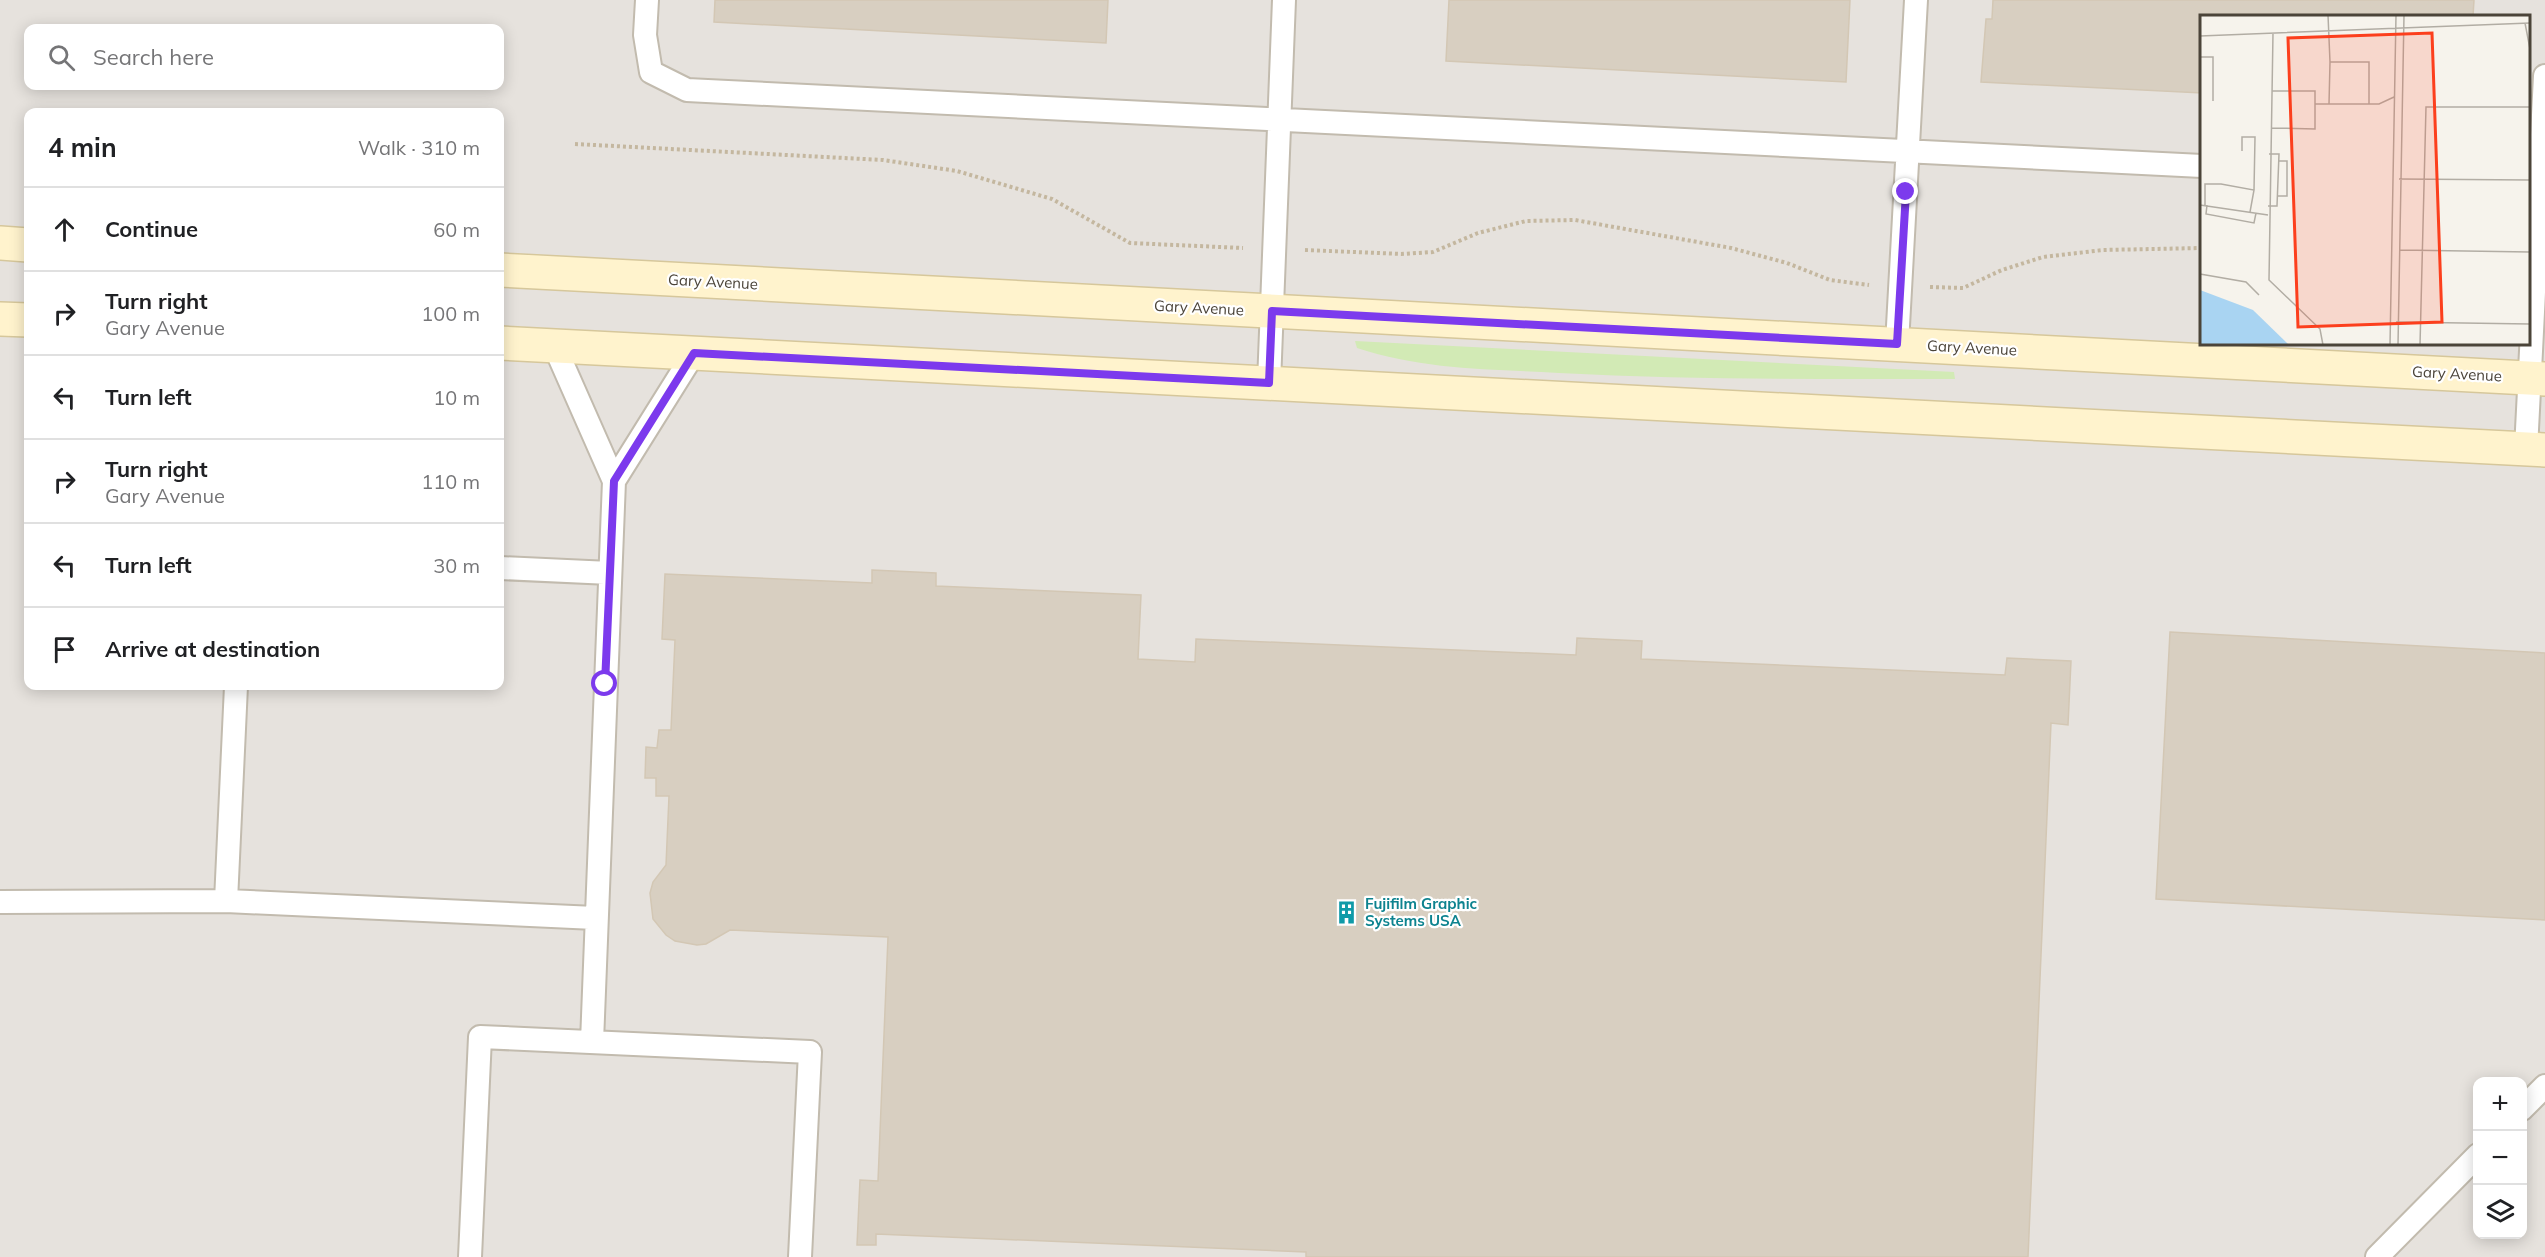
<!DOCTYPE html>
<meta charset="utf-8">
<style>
:root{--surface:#fff;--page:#f2f2f2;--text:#202124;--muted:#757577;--line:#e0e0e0}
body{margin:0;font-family:Mulish,sans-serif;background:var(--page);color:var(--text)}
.controls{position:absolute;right:18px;bottom:18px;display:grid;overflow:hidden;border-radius:12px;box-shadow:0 3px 15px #0003}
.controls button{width:54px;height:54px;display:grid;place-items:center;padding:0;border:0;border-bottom:2px solid var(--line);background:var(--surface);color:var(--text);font:30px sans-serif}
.stop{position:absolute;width:18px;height:18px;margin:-14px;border:4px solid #7c3aed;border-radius:50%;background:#fff}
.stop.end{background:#7c3aed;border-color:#fff;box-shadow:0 2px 6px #0008}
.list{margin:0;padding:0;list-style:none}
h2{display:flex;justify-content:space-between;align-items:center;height:78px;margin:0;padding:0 24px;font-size:26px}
h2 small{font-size:20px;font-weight:400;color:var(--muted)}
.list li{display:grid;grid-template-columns:39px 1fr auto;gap:18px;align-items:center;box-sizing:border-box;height:84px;padding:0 24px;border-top:2px solid var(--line)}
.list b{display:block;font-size:22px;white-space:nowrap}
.list p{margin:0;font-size:20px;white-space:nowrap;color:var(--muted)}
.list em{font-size:20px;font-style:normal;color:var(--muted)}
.icon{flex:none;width:33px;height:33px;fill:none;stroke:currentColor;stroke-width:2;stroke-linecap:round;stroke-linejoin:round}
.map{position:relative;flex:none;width:2545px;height:1257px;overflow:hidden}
.search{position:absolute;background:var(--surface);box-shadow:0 3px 15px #0003;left:24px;top:24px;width:480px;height:66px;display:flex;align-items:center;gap:15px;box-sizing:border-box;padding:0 21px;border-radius:12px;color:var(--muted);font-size:22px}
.panel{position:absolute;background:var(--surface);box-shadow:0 3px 15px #0003;left:24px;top:108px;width:480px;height:582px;border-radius:12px}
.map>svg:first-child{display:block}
.industrial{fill:#e6e2dd;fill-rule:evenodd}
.green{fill:#d2eab5}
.building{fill:#d8cfc1;stroke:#d3c7b4;stroke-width:1.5}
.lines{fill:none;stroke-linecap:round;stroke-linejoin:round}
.service-casing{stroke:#c2bbae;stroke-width:26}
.secondary-casing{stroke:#d6c79b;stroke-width:36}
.path{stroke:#c4b79f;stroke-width:4;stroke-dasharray:3 3;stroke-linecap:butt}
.service{stroke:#fff;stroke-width:22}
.secondary{stroke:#fff3cd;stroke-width:33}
.route{stroke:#7c3aed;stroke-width:8}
.labels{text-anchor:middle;stroke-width:4.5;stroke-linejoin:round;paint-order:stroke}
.street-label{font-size:15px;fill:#4b4439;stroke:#fff}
.culture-label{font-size:15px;font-weight:bold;fill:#0d838f;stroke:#fff;text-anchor:start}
.inset-road{fill:none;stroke:#b2ada4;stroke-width:1.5}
.view{fill:#fc3f1d;fill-opacity:0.15;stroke:#fc3f1d;stroke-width:3}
.inset-edge{fill:none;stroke:#4b4439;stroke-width:3}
</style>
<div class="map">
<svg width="2545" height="1257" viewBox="0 0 2545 1257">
<rect width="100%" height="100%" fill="#f6f3ec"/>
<path class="industrial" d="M0,0H2545V1257H0ZM2202,16H2528V344H2202ZM28,28H500V86H28ZM28,112H500V686H28ZM2478,1082H2522V1234H2478Z"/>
<path class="green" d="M1355,341L1954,372L1955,379C1823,379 1691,380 1559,373C1489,369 1424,370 1357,348Z"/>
<path class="building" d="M715,0H1108L1106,43L714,22Z
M1449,0H1850L1846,82L1446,61Z
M1993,0H2474L2473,16H2202V93L1981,82L1986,19H1992Z
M872,570L936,573V586L1141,595L1138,659L1195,662L1196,639L1576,655L1577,638L1642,641L1641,659L2005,675L2007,658L2071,661L2068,725L2051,723L2028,1257H1306V1252L876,1234V1245H857L860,1180L878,1181L888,937L730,930L706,944L697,945L675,941L666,935L653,919L650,893L653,882L666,865L669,796H656V778H645L646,747L657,748L659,730H671L675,640L662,639L665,574L872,583Z
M2170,632L2545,653V920L2156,899Z"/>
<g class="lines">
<defs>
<path id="service" d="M647,0L645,35L651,72L687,90L2202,166
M1897,344L1916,0
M554,345L614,481L592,1042
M1269,383L1284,0
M2526,449L2545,76
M614,481L694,353
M500,568L610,573
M236,686L226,901L595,918
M0,902L226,901
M2522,1109L2545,1086
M470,1257L480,1037L810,1052L800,1257
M2377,1257L2478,1155"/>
<path id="secondary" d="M0,243L28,245
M500,270L2545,379
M0,319L28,320
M500,343L2545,450"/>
</defs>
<use href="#service" class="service-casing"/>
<use href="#secondary" class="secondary-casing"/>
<path class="path" d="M575,144L883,160L957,171L1052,199L1130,243L1243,248
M1305,250L1401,254L1433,252L1478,233L1526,221L1575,220L1731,248L1787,263L1830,280L1869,285
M1930,287L1963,288L2002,270L2043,257L2103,250L2202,248"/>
<use href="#service" class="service"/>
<use href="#secondary" class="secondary"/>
</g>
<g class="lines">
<path class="route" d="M605,684L614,481L694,353L1269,383L1272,311L1897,344L1906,192"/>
</g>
<defs>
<symbol id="building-bare" viewBox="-9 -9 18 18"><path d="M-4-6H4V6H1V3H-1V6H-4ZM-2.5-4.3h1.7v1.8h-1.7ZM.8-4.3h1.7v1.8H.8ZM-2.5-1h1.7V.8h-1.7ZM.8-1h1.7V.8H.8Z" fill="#0f9aa8" stroke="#fff" stroke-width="2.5" paint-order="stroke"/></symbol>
</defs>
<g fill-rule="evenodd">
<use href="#building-bare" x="1330" y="896" width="33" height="33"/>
</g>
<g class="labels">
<g class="street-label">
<text transform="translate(713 282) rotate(3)" y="5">Gary Avenue</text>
<text transform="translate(1199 308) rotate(3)" y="5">Gary Avenue</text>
<text transform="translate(1972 348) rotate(3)" y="5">Gary Avenue</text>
<text transform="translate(2457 374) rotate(3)" y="5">Gary Avenue</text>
</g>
<g class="culture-label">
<text x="1365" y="909">Fujifilm Graphic<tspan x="1365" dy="17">Systems USA</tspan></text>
</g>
</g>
<g transform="translate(2200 15)">
<rect width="330" height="330" fill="#f6f3ec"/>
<path d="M0,275L53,295L89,330H0Z" fill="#a9d4f2"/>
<path class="inset-road" d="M128,0L130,47M325,8L330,34M73,18L69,265L120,314L123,330M0,21L330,8M0,85V42H13V86M115,89H179L194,82M129,89L130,47H169V89M72,113L115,114V76H72M42,136V122H55L54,175M199,164L330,165M78,181H87V146H78M0,190L68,200M5,190V169H21L54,175L50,197M7,190L6,199L54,208L56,198M68,191H77L79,139H69M200,235L330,237M0,259L46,267L59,280M196,307L330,309M190,330L196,0M198,330L204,0M220,330L226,92H330"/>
<path class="view" d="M232,18L242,307L98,312L88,23Z"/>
<rect width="330" height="330" class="inset-edge"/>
</g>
</svg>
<div class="controls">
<button>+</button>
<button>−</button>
<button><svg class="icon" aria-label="layers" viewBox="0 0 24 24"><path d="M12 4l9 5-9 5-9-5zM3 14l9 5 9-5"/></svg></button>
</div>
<div class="stop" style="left:605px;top:684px"></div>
<div class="stop end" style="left:1906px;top:192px"></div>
<div class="search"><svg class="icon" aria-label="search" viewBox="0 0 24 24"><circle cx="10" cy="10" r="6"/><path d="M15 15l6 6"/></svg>Search here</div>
<section class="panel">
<h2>4 min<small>Walk · 310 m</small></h2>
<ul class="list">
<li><svg class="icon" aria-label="ahead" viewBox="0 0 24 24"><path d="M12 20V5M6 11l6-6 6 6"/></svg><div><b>Continue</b></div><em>60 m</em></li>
<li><svg class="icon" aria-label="right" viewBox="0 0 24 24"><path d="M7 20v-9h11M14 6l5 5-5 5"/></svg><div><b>Turn right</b><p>Gary Avenue</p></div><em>100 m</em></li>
<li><svg class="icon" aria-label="left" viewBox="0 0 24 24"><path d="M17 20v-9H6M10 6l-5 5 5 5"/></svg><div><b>Turn left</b></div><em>10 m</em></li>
<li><svg class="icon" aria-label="right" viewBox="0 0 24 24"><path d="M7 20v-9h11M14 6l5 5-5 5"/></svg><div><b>Turn right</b><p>Gary Avenue</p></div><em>110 m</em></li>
<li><svg class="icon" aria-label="left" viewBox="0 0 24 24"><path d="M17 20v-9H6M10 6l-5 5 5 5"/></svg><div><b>Turn left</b></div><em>30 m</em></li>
<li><svg class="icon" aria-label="arrive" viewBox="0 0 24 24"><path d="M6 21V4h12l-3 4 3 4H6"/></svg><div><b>Arrive at destination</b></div></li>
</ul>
</section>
</div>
